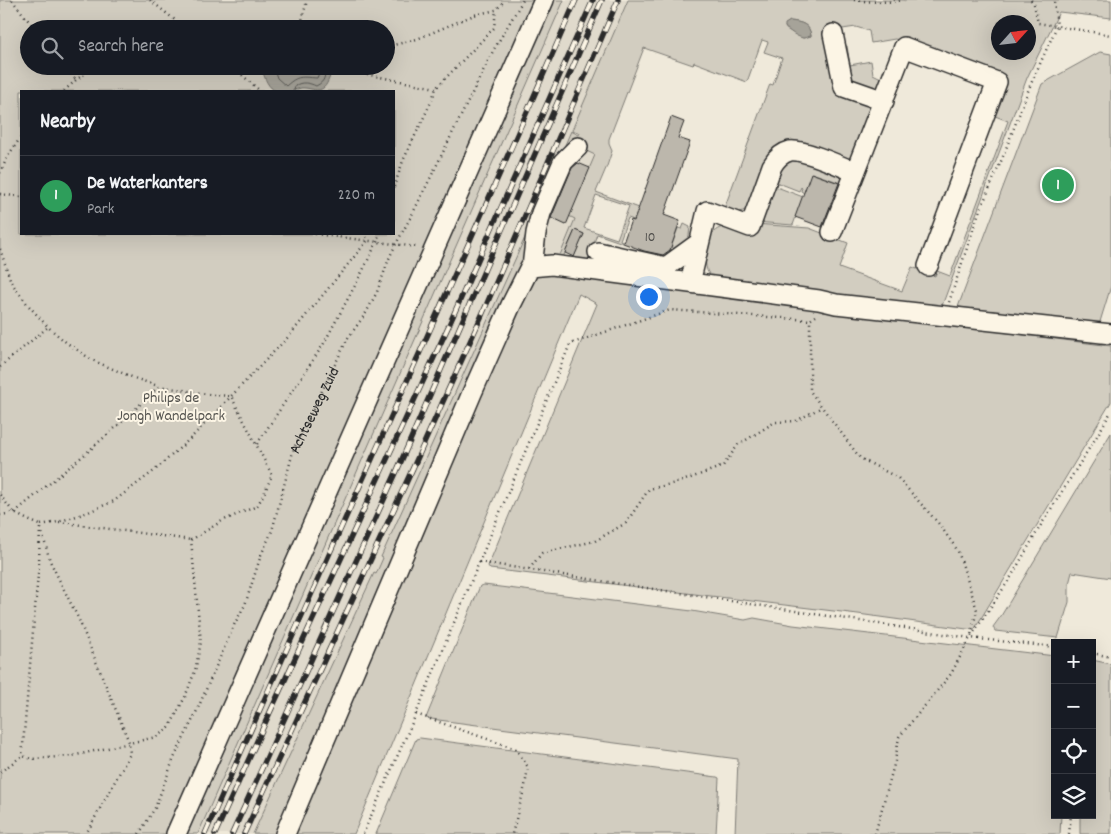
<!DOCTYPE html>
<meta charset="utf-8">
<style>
:root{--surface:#171b24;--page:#242831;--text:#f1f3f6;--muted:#9ea1a6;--line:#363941;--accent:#db2777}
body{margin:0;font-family:Dekko,sans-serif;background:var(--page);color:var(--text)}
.controls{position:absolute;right:15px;bottom:15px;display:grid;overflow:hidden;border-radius:0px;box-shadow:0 5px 20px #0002}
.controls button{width:45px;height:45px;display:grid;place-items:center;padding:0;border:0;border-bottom:1px solid var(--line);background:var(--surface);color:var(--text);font:25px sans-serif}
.compass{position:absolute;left:991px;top:15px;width:45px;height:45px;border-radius:50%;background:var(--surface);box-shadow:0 5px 20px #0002;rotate:63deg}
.you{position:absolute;left:648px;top:296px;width:18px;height:18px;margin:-12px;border:4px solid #fff;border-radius:50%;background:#1a73e8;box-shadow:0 0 0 8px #1a73e833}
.badge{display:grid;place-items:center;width:32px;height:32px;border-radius:50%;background:var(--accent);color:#fff;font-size:16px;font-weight:700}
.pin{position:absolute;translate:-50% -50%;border:2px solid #fff;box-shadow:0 1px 5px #0006}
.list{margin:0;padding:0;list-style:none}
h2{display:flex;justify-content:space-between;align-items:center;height:65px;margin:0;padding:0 20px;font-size:21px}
h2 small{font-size:16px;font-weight:400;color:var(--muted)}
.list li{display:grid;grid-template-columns:32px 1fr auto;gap:15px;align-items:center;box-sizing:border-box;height:80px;padding:0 20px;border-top:1px solid var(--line)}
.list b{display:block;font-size:19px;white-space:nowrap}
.list p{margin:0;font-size:16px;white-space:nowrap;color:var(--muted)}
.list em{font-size:16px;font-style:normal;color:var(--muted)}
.icon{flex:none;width:28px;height:28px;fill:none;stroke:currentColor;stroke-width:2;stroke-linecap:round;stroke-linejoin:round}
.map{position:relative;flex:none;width:1111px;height:834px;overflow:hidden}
.search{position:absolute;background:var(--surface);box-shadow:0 5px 20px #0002;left:20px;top:20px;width:375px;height:55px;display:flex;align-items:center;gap:12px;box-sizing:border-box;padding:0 18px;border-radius:28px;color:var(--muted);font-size:19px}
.panel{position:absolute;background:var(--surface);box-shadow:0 5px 20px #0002;left:20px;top:90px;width:375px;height:145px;border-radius:0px}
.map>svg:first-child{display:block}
.built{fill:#e0dacc}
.green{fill:#d2cdc0;stroke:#7e7c76;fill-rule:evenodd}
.water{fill:#a6a399;stroke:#75736d}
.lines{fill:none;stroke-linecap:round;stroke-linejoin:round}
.shore{stroke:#5c5b57;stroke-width:1}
.building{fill:#bcb7ac;stroke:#2b2b2b}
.minor-casing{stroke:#2b2b2b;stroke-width:22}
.path{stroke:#2b2b2b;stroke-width:2.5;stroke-dasharray:1 4;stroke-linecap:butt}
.minor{stroke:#fcf5e5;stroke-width:19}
.rail-casing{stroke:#2b2b2b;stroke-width:5.5}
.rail{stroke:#fcf5e5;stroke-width:4;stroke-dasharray:11;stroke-linecap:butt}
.labels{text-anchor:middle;stroke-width:4;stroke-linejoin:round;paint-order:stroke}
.number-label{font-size:14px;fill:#4f4e4b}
.park-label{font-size:16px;fill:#555450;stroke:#fcf5e5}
.street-label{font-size:16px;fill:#2b2b2b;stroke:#fcf5e5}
</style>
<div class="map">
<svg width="1111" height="834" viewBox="0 0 1111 834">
<rect width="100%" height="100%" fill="#efe9da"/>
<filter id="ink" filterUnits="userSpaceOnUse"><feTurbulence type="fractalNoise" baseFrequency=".02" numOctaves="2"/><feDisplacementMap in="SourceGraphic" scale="10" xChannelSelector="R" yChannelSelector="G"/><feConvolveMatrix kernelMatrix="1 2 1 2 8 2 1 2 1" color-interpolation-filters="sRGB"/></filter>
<g filter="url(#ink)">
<path class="built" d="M556,0H656L604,153L558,260L274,834H197Z"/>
<path class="green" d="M0,0H536L168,834H0ZM29,29H386V66H29ZM21,91H394V234H21Z
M552,0H564L198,834H184Z
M628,0H1111V18L1059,12L1027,78L940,311L723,283V280C717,279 712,279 709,274C703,267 705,243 710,236C713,232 718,228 723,227C731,226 742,232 750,235L751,234L755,224L809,228L848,243L839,268L902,291L912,267L935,276L937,271L950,276L1008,121L990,114L1003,79L895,39L871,43L869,31L856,27L829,31L839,90L869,101L868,105L871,106L870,110L874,111L859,150C840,180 805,132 777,153C755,169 765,225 724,209L770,84L773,85L782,58L764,52L768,42L762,40L747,82L694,62L693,65L644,48L609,139V144L612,151L607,166L596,192L639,208L634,220L628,218L620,240L624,242L623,243L597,234L588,260L617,267L669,274L687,259L683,267L671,276L571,263L584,234L575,230L561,262L537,259V257L558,260L575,219L569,216L595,155L576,146L569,147L561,162L535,221L533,233L530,258L528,259L468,391L280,834H253L374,573L376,574L383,558L381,557L527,233L571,131L579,135L580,133L572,130ZM790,21C801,22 810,24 811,36L803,38L786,29L785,27L786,24ZM998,22H1028V52H998ZM596,195L629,206L617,239L584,228Z
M847,46L850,65L871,61L873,74L885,80L879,96L846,84L839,47Z
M1100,52L1111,54V286L1099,325L958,307L1042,84Z
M788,156L841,175L845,182L835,200L841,183L812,173L804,193L801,191L802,188L801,187L799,191L771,180Z
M769,184L803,197L793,225L756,222Z
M684,224L690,227L688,243L667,259L678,228L682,229Z
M539,270L820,304L823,312H843L1111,346V402L974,630L858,614L490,569L488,566L597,304L579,294L354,834H291L524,287Z
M1111,433V578L1072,572L1069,584V602L1058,638L995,631L993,627L1001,616Z
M484,585L692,611L745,620L754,618L793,625L1055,656V815H1061L1060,834H735L738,759L431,719L426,718L480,586Z
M1092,660L1111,664V834H1080V815H1092Z
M420,738L717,777L719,778L716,834H376L416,739Z"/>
<path class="water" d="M790,21C801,22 810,24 811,36C809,36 806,38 803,38C797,37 789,31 785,27V24Z
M261,66H329C331,72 331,75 328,81C322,96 312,87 301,88C292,90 283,95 274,90C266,85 264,75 261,66Z"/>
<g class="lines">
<path class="shore" d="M273,66L277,78L286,86C298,75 301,77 317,78L319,73L318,66
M294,91L295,86C301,81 310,83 316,86C326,81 325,76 325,66"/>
</g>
<path class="building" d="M671,117L684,122L678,138L690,142L664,215L680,221L670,250L663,255L644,251L623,243L631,220L634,221Z
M578,163L590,168L566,225L551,218L572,168Z
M811,173L839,183L822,227L795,217Z
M575,230L584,234L574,257L565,253Z"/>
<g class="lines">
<defs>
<path id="minor" d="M833,34L844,87L884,101
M832,232L904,47L997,82L928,266
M598,252L666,267L699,243
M532,267L536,233L541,213L563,162L578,147
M690,283L819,300L836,304L1111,334
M176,834L544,0
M285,834L472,393L511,305L530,267L552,265L690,283L707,211L750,227L772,166C776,159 782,153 790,151C803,149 841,166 855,172"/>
</defs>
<use href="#minor" class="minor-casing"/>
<g class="path">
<path d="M12,0L35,29"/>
<path d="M150,0L186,29"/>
<path d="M854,0C871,2 887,3 904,0"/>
<path d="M1031,0L1034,4L1038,23L1111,35"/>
<path d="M300,29L307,0"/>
<path d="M386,47L417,39L474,15L496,10L505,0"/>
<path d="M65,66L76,80"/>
<path d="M230,66L241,74L260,91"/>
<path d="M344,66L349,71L436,88"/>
<path d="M64,91L76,80L96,66"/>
<path d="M0,173L8,156L21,137"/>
<path d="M394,187L403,161L432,100L436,88L494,28L496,10"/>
<path d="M0,194L21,197"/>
<path d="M315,234L417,247"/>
<path d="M0,249L11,282L28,305L48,327L67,343L92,360L134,378L158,386L214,395L231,396L272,475L264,494L257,506L222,521L191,540L201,642L195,671L185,697L169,728L156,737L72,756L32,759L22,756"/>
<path d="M949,302L978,215L1002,159L1030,86L1057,26L1054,0"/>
<path d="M816,316L810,320V391L860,458L898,478L939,524L958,551L977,610L971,635"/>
<path d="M0,367L48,327"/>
<path d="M257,444L323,345L358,280L377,242L379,234"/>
<path d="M0,495L14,513L28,520L40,525L50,561L79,620L129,742L130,754L86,834"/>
<path d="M0,515L14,513L84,455L123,421L158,387"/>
<path d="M59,522L191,540"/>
<path d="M479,562L970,638L1055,647"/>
<path d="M529,569L542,553L595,541L626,523L649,489L680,482L723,466L738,445L775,422L796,421L822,407"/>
<path d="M1092,653L1111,657"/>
<path d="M416,714L516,749L528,767L525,786L512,834"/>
<path d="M0,772L22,756L39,563L40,525L58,522L86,513L114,501L154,471L191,438L290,335L368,240L364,234"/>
<path id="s1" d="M139,834L155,808L174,758L195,715L235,623L245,605L261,555L272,531L294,448L348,338L366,313L377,292L390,256L396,244L414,211L493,51L523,0"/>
<path d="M363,834L416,714L570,344L670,310L810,320"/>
<path d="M875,834L895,761L899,737L951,674L970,638L1011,577L1041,525L1097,436L1111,412"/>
<path d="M1069,834L1071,815"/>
</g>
<use href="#minor" class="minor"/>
<defs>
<path id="rail" d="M205,834C327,555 455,279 576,0
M215,834L266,721L449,325L593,0
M232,834L396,473L602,0
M244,834L412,470L482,315L618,0"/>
</defs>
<use href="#rail" class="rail-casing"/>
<use href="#rail" class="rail"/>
</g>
</g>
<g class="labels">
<g class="number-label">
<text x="650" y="241">10</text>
</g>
<g class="park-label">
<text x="171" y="402">Philips de<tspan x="171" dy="18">Jongh Wandelpark</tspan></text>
</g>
<g class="street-label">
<text dy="6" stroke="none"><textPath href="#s1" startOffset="460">Achtseweg Zuid</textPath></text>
</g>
</g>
</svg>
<div class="controls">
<button>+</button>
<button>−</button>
<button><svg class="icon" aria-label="locate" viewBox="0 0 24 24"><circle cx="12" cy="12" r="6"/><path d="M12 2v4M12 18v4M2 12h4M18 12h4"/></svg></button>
<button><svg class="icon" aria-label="layers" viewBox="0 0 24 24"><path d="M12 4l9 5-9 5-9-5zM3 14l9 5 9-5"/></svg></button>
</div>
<svg class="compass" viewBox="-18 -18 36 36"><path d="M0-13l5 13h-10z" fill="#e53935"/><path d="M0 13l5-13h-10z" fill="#9ea1a6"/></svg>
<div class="you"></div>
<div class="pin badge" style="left:1058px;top:185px;background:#2e9e5b">1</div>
<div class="search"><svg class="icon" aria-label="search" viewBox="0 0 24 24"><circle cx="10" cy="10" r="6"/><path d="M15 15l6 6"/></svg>Search here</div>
<section class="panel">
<h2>Nearby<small></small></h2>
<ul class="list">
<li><span class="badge" style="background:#2e9e5b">1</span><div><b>De Waterkanters</b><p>Park</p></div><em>220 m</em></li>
</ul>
</section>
</div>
